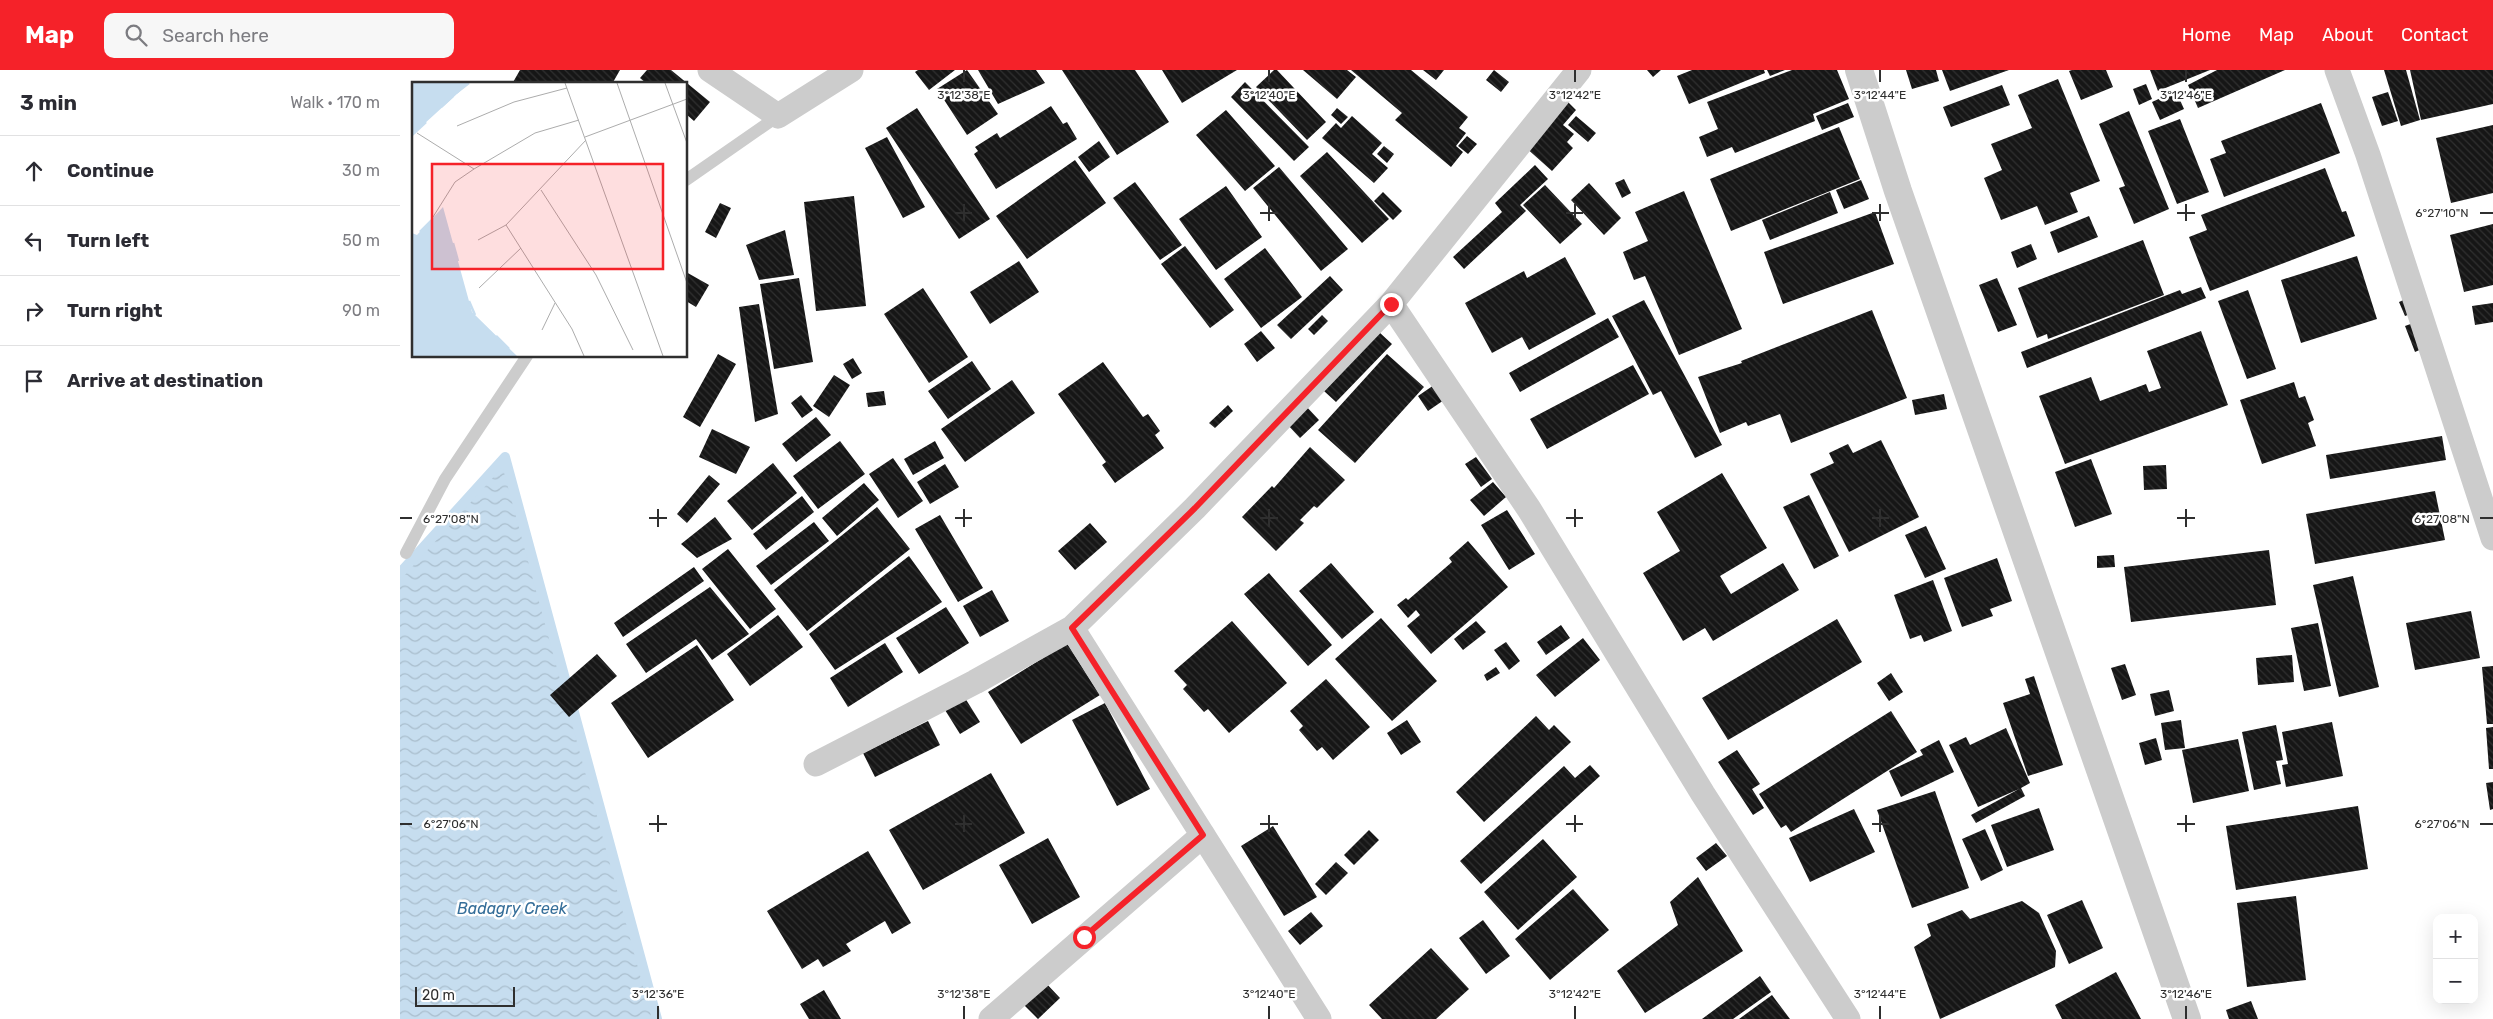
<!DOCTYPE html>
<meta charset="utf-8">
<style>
:root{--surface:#fff;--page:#f7f7f7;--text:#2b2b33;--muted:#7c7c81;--line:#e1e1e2;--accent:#f52229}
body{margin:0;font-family:Rubik,sans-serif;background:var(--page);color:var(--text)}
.controls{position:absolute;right:15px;bottom:15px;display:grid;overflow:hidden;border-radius:10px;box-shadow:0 5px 20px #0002}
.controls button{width:45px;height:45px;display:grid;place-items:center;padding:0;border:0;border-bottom:1px solid var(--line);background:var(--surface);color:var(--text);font:25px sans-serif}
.scale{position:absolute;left:15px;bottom:12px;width:100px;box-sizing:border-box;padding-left:5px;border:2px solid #2f2f2f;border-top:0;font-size:14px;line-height:18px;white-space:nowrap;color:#2f2f2f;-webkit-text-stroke:4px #fff;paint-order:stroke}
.stop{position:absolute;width:15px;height:15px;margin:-11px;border:4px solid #f52229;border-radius:50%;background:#fff}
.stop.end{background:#f52229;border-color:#fff;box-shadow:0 1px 5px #0008}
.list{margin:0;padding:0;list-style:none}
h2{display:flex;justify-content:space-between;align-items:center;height:65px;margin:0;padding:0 20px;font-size:21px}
h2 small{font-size:16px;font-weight:400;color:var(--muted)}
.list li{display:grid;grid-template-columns:32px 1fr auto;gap:15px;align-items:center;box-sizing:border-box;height:70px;padding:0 20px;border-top:1px solid var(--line)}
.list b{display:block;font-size:19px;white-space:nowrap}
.list em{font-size:16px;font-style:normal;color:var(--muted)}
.icon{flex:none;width:28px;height:28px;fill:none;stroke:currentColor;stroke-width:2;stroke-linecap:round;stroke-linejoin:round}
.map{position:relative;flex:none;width:2093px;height:949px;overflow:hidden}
header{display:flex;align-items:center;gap:30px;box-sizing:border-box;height:70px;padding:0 25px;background:var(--accent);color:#fff}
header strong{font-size:24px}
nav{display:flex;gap:28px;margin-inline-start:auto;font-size:18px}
.search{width:350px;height:45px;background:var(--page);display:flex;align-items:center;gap:12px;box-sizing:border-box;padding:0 18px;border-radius:10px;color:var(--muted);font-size:19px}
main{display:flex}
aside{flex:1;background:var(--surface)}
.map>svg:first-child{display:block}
.water{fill:url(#water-waves)}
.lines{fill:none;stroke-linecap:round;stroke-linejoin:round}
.stream{stroke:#c6ddef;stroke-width:10}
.building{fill:url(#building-back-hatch)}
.service{stroke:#ccc;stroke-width:12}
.minor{stroke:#ccc;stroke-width:25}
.tertiary{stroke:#ccc;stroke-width:28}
.route{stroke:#f52229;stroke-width:6}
.ticks{fill:none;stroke:#2f2f2f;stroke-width:2}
.labels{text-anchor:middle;stroke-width:5;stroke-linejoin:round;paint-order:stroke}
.water-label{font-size:16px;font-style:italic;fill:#356e99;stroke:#fff}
.inset-river{fill:none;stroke:#c6ddef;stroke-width:2.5}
.inset-road{fill:none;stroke:#acacac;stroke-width:1}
.view{fill:#f52229;fill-opacity:0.15;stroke:#f52229;stroke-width:2.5}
.inset-edge{fill:none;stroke:#2f2f2f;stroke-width:2.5}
.ticks-label{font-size:12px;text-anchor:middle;fill:#2f2f2f;stroke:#fff;stroke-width:5;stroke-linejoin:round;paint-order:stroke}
</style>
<header>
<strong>Map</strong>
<div class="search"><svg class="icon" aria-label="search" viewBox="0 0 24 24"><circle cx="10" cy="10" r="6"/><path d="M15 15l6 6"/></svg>Search here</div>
<nav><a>Home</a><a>Map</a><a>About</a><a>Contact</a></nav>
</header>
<main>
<aside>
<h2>3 min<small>Walk · 170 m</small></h2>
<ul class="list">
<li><svg class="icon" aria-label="ahead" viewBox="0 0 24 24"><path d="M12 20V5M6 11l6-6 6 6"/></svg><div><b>Continue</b></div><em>30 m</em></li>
<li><svg class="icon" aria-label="left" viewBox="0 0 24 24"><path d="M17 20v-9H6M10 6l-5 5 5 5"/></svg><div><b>Turn left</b></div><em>50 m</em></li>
<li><svg class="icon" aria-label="right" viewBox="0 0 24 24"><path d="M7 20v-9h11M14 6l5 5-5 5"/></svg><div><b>Turn right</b></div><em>90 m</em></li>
<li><svg class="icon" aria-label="arrive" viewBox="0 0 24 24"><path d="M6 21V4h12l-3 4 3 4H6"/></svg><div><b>Arrive at destination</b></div></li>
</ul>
</aside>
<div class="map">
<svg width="2093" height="949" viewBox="0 0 2093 949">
<defs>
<pattern id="water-waves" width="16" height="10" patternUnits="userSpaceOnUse" patternTransform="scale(1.25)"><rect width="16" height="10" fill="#c6ddef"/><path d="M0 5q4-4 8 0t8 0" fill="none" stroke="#aabecd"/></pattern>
<pattern id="building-back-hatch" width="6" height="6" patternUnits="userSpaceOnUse" patternTransform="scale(1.25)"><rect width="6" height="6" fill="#161616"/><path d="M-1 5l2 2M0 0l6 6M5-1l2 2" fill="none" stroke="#303030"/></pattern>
</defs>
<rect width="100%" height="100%" fill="#fff"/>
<path class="water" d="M105,387L257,949H0V503Z"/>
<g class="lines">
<path class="stream" d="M0,503L105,387L257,949"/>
</g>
<path class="building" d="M120,0H220L212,14H112Z
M247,0H271L310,32L294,51L286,44V14H247L240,8Z
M518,0H555L529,20L515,2Z
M567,0L598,44L567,65L537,19Z
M578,0H636L645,13L598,34Z
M662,0H735L769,52L717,85Z
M762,0H837L782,33Z
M874,0H877L926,52L907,70L856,17Z
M903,0H947L956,7L937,29Z
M951,0H1011L1068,47L1059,58L1066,63L1056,76L1063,82L1051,97L995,50L1002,43Z
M1023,0H1044L1036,10Z
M1094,0L1109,12L1101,22L1086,10Z
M1247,0H1261L1253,7Z
M1292,0H1364L1365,3L1289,34L1277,6Z
M1367,0H1385L1370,6Z
M1392,0H1437L1449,29L1413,44L1415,51L1335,83L1332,77L1307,87L1299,67L1318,59L1307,32Z
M1506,0H1536L1539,11L1512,19Z
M1542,0H1609L1550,21Z
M1672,0H1706L1713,17L1681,30L1669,1Z
M1750,0H1810L1758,21Z
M1817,0H1885L1798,38L1788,15Z
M1984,0H2006L2020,50L2001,56Z
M2010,0H2093V34L2021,50Z
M1658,9L1700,111L1670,123L1678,142L1645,155L1637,136L1601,150L1584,108L1602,100L1591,74L1632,58L1618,25Z
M845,12L909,77L894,91L831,27Z
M1746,14L1752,29L1739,35L1733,19Z
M1602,15L1610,35L1551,57L1543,37Z
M1776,21L1784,39L1760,50L1752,32Z
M1988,22L1998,51L1982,56L1972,27Z
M1166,30L1176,40L1163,55L1174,64L1167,72L1173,78L1152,101L1124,76Z
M1448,33L1454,47L1422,60L1416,46Z
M1921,33L1940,83L1824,127L1810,89L1826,83L1821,71Z
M651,36L663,54L667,52L677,69L596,119L574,84L578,81L575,77L597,63L600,68Z
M517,38L590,149L559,169L486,58Z
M937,38L948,47L941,54L931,45Z
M826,40L875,96L845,121L796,65Z
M1729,41L1769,139L1734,154L1719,118L1725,116L1699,54Z
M952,46L982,73L972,84L988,98L974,113L922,68L936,53L941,58Z
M1176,46L1196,63L1188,72L1168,55Z
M1780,49L1809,122L1777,134L1748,61Z
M2093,55V123L2051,133L2036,68Z
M1439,57L1460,109L1331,161L1310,109Z
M1067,66L1077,74L1068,84L1058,76Z
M487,67L525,137L503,148L465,78Z
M699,71L710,87L689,102L678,87Z
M984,76L994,84L987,93L977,84Z
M927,82L989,149L962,173L900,106Z
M675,90L706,133L627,189L596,146Z
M1135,95L1148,109L1120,135L1126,141L1064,199L1053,187L1102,142L1095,133Z
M879,97L948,179L921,201L853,118Z
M1925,98L1942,142L1946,141L1955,166L1810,221L1789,167L1807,160L1801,145Z
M1224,109L1231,123L1222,128L1215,113Z
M1461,110L1469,129L1444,139L1436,120Z
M735,112L782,175L760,190L713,128Z
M1189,113L1221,148L1204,165L1171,130Z
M1145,115L1182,154L1160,174L1123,135Z
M826,116L862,167L816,200L779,149Z
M1284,121L1342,259L1279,285L1245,206L1234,210L1223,182L1248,171L1235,142Z
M983,122L1002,141L993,150L974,131Z
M1430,122L1438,143L1370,170L1362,150Z
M454,126L466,236L416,241L404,132Z
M320,133L331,138L316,168L305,162Z
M1475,142L1494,194L1383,234L1364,182Z
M1689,146L1698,167L1658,183L1650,162Z
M2093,154V215L2064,222L2050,165Z
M385,160L394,205L359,210L346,175Z
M1743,170L1764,225L1648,269L1647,264L1637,268L1618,218Z
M1631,174L1637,189L1617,198L1611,182Z
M785,176L834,240L810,258L761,194Z
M865,178L902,227L861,258L824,209Z
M1957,186L1977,249L1901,273L1881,210Z
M1165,187L1196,244L1129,280L1122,267L1092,283L1065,233L1124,201L1127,208Z
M619,191L639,222L590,254L570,222Z
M286,202L309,215L296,237L286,231Z
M930,206L943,220L891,269L877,255Z
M399,208L413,292L374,299L360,214Z
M1597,208L1617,255L1598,262L1579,215Z
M1801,217L1806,228L1627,298L1621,282L1780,220L1782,224Z
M523,218L568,287L529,313L484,244Z
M1848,220L1876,299L1847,309L1818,231Z
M2010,227L2016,242L2005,246L1999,232Z
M1244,230L1322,375L1295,388L1261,321L1253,325L1212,246Z
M2093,233V252L2075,255L2072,236Z
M359,234L378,344L355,352L339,237Z
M1472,240L1507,328L1391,373L1380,344L1348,356L1346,352L1320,363L1298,307L1342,293L1341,291Z
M922,245L928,251L914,265L908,259Z
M1208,248L1219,267L1120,322L1109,303Z
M2016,252L2026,277L2015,282L2005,256Z
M861,261L875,278L857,292L844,274Z
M1801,261L1828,335L1665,394L1639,326L1691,307L1700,331L1746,314L1749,322L1761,318L1747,281Z
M979,262L992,274L936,332L924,321Z
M318,284L336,294L300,357L283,347Z
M987,284L1024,317L955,393L918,360Z
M453,288L462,303L452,309L443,294Z
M572,291L591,319L548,349L528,321Z
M703,292L743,347L748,344L760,361L755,365L764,378L715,413L702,395L706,392L658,324Z
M1233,295L1249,324L1147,379L1130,349Z
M434,305L450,315L429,347L413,336Z
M612,310L635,343L565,392L541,359Z
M1894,312L1899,328L1905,326L1914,350L1908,353L1916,376L1862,394L1840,330Z
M1034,315L1044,330L1028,341L1018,326Z
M484,321L486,335L468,337L466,323Z
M1544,324L1547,339L1515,345L1512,330Z
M401,325L413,340L402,348L391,333Z
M828,335L833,341L815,358L809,353Z
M905,335L919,350L900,368L886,353Z
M416,347L431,365L396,392L382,374Z
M312,359L350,377L336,404L299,387Z
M2042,366L2046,390L1930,409L1926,385Z
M1481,370L1519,447L1449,482L1410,404L1434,393L1429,383L1448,374L1453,383Z
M440,371L465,404L418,439L393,406Z
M535,371L544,388L513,405L504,389Z
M910,377L945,410L917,438L914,436L900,450L904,453L876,481L842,447L872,416L874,418Z
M1076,387L1092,409L1081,417L1065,394Z
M493,388L523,431L498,448L469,404Z
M1691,389L1712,444L1675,457L1655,402Z
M373,393L397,423L352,460L327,431Z
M545,394L559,417L530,434L517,412Z
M1766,395L1767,419L1744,420L1743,396Z
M1322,403L1367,478L1320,506L1331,524L1383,493L1399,520L1313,571L1305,558L1283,571L1243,503L1280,481L1257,442Z
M309,405L320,414L287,453L277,444Z
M1093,412L1106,427L1084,446L1070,430Z
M464,413L479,430L437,466L422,448Z
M2035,421L2045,470L1915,494L1906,444Z
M1409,425L1439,486L1414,499L1383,437Z
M402,426L414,442L366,480L353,464Z
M477,437L510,479L407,561L374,520Z
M1107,440L1135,484L1109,500L1081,455Z
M540,445L583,518L558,532L515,459Z
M315,447L332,469L297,488L281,474Z
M414,452L429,471L371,515L356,496Z
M690,453L707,472L675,500L658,481Z
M1526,456L1546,499L1525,508L1505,465Z
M1068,471L1108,517L1031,584L1007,556L1020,545L1016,540L1008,548L997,535L1006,528L1008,530L1052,492L1049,488Z
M328,479L376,539L350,559L302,499Z
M1869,480L1876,535L1731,552L1724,497Z
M1714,485L1715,497L1697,498V486Z
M509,486L542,532L435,600L409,564Z
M1597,488L1612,531L1590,539L1593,546L1562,557L1544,508Z
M931,493L974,542L942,569L899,521Z
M294,497L304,511L223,567L214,553Z
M869,503L932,575L908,596L844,524Z
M1953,506L1979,617L1939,627L1913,515Z
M1533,510L1552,561L1524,572L1521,565L1510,569L1494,525Z
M310,517L349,564L312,590L296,569L246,603L226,574Z
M592,520L609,551L580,567L563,536Z
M546,537L569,573L519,604L496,568Z
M2071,541L2080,588L2015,600L2006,553Z
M378,545L403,577L350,616L327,584Z
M981,548L1037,611L992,651L935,589Z
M1437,549L1462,592L1328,670L1302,628Z
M832,551L887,613L829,663L808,639L804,642L783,619L787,615L774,601Z
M1076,551L1086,562L1063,580L1054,569Z
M1918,553L1931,616L1904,621L1891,558Z
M1161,555L1170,568L1146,585L1137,572Z
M1183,568L1200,590L1155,627L1136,605Z
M1106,572L1120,591L1109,600L1094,580Z
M485,573L503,602L448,637L430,608Z
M667,573L700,625L621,674L588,622Z
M297,575L334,630L248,688L211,633Z
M197,584L217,606L169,647L150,625Z
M1892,585L1894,612L1858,615L1856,588Z
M1725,594L1736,625L1722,630L1711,598Z
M2093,596V654H2087L2082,597Z
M1096,597L1100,603L1087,611L1084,605Z
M1491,603L1503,622L1489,631L1477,613Z
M1634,606L1663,695L1628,706L1603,633L1630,624L1625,609Z
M926,609L970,657L933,690L922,677L917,681L899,660L903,656L890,641Z
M1769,620L1774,641L1755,646L1750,624Z
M565,628L580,652L560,664L545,640Z
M705,633L750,719L717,736L672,650Z
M1491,641L1517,682L1391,762L1386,755L1381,758L1359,724Z
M1136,646L1149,660L1154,655L1171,672L1084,752L1056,722Z
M1007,650L1021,672L1001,685L987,663Z
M1781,650L1785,678L1765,680L1761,653Z
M528,651L540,675L475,707L463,683Z
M1932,652L1943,706L1886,717L1882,695L1888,694L1882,662Z
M1876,655L1883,690L1876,691L1881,714L1854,720L1842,662Z
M2093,657V699H2089L2086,658Z
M1606,658L1630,713L1621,718L1625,726L1576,753L1571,745L1619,719L1578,737L1549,675L1566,667L1570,675Z
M1756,668L1762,690L1745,695L1739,673Z
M1838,669L1849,721L1793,733L1782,680Z
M1539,670L1554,702L1501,727L1489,701L1523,685L1520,680Z
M1337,680L1360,714L1352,719L1364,738L1353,745L1318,692Z
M1190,695L1200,706L1081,814L1060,791L1164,696L1175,708Z
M591,703L625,763L523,820L489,760Z
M2093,712V739L2090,740L2086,713Z
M1535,721L1569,818L1512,838L1477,740Z
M1958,736L1968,799L1836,820L1826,756Z
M1639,738L1654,780L1607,797L1591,755Z
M1454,739L1475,782L1410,812L1389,768Z
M873,756L917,827L884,846L841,776Z
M1585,759L1603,800L1581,811L1562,769Z
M969,760L979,770L954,795L944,785Z
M648,768L680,827L632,854L599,795Z
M1143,769L1177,807L1118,860L1084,822Z
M1316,773L1327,786L1306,801L1296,788Z
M468,781L511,853L492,864L485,851L446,874L451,881L423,897L418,889L402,899L367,841Z
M936,792L948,803L926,825L915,814Z
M1298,807L1343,881L1245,943L1217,901L1278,855L1270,832Z
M1173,819L1209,860L1150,910L1115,869Z
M1896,826L1906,910L1847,917L1837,833Z
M1682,830L1703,878L1669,894L1647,845Z
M1622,831L1639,843L1656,881L1655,897L1540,949L1514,877L1531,866L1527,854L1562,840L1570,849Z
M911,842L923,856L900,875L888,861Z
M1083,850L1110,886L1086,904L1059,868Z
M1031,878L1069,919L1036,949H982L969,935Z
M1716,902L1741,949H1662L1655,935Z
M1360,906L1371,922L1333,949H1302Z
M644,911L660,928L638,949L621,932Z
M424,920L441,949H409L400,934Z
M1372,925L1390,949H1339Z
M1851,931L1858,949H1829L1826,940Z"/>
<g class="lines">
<path class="service" d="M286,110L378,46
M6,483L45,409L127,286"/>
<path class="minor" d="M310,0L378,46L451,0
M1937,0L1968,85L2093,468
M991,234L1129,439L1303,724L1448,949
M672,558L919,949
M416,694L575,612L672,558L795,438L991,234L1179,0
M591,949L803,765"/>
<path class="tertiary" d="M1459,0L1498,121L1787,949"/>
</g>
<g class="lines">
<path class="route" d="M684,867L803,765L672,558L795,438L991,234"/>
</g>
<path class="ticks" d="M564,0V12M869,0V12M1175,0V12M1480,0V12M1786,0V12M564,134V151M869,134V151M1175,134V151M1480,134V151M1786,134V151M555,143H572M860,143H878M1166,143H1183M1472,143H1489M1777,143H1795M2080,143H2093M258,439V457M564,439V457M869,439V457M1175,439V457M1480,439V457M1786,439V457M0,448H12M249,448H267M555,448H572M860,448H878M1166,448H1183M1472,448H1489M1777,448H1795M2080,448H2093M258,745V762M564,745V762M869,745V762M1175,745V762M1480,745V762M1786,745V762M0,754H12M249,754H267M555,754H572M860,754H878M1166,754H1183M1472,754H1489M1777,754H1795M2080,754H2093M258,936V949M564,936V949M869,936V949M1175,936V949M1480,936V949M1786,936V949"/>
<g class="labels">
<g class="water-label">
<text x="112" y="844">Badagry Creek</text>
</g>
</g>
<g transform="translate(12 12)">
<rect width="275" height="275" fill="#fff"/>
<path d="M0,1H57L0,53ZM31,125L60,230L105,274H0V151L5,153Z" fill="#c6ddef"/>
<path class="inset-river" d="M44,11L57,1M29,25L41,14M0,53L14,40M8,150L21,137M41,161L46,179M57,219L63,233M84,254L97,267"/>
<path class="inset-road" d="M153,1L251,274M205,1L275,201M253,1L275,61M45,44L102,20L155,6M5,51L62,87L123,51L167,38M173,55L275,17M129,108L184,193L221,268M21,135L43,100L62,87M94,143L160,247L172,274M66,158L94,143L174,58M67,206L109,166M130,248L143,221"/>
<path class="view" d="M20,82H251V187H20Z"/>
<rect width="275" height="275" class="inset-edge"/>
</g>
<g class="ticks-label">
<text x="564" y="29">3°12'38"E</text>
<text x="869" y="29">3°12'40"E</text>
<text x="1175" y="29">3°12'42"E</text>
<text x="1480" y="29">3°12'44"E</text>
<text x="1786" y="29">3°12'46"E</text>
<text x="2042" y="147">6°27'10"N</text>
<text x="51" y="453">6°27'08"N</text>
<text x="2042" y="453">6°27'08"N</text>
<text x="51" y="758">6°27'06"N</text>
<text x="2042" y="758">6°27'06"N</text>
<text x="258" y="928">3°12'36"E</text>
<text x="564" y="928">3°12'38"E</text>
<text x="869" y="928">3°12'40"E</text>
<text x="1175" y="928">3°12'42"E</text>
<text x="1480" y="928">3°12'44"E</text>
<text x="1786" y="928">3°12'46"E</text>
</g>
</svg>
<div class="controls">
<button>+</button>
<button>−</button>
</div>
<div class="scale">20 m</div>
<div class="stop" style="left:684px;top:867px"></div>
<div class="stop end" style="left:991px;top:234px"></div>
</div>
</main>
